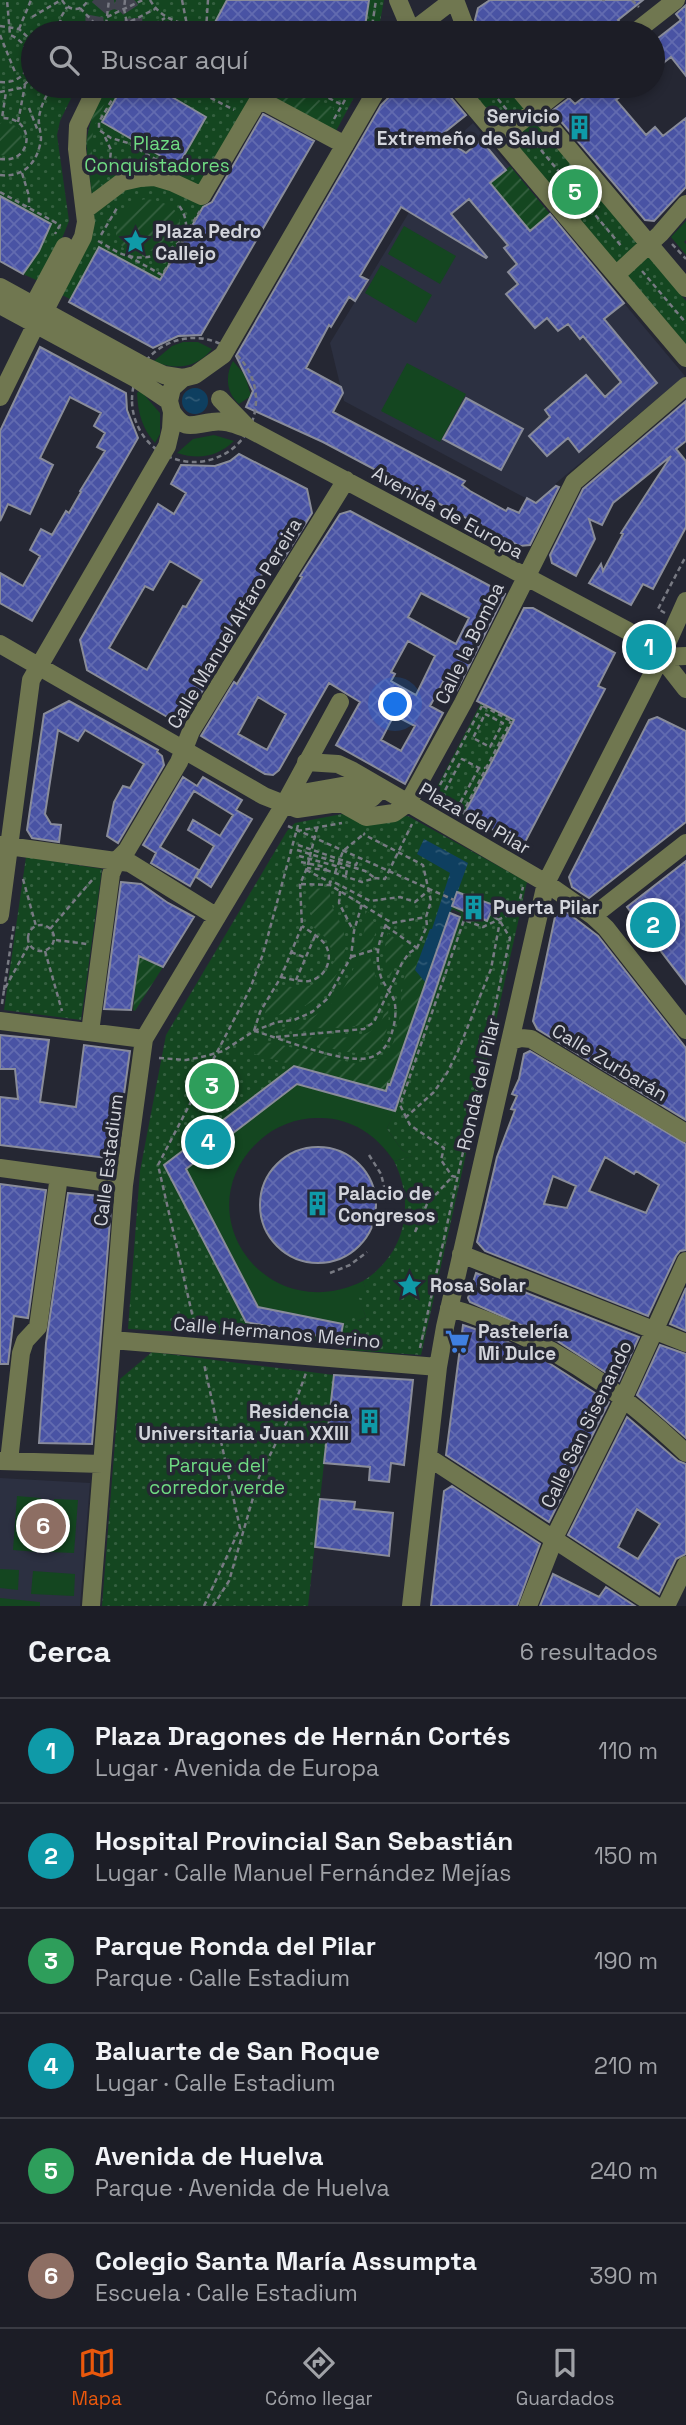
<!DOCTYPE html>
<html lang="es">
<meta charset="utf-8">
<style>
:root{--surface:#1c1d26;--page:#25262e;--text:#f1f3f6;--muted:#a0a2a7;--line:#3a3b43;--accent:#ea580c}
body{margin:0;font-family:"Space Grotesk",sans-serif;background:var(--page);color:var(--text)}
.you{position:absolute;left:396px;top:705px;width:24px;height:24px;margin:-18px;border:5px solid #fff;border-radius:50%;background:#1a73e8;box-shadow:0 0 0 10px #1a73e833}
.badge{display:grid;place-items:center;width:46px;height:46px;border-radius:50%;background:var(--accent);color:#fff;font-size:23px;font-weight:700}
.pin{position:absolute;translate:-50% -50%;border:4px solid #fff;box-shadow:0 2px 7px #0006}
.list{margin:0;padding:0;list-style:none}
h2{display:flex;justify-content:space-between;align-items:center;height:91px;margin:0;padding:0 28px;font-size:30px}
h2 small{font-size:23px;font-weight:400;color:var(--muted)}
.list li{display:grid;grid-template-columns:46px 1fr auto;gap:21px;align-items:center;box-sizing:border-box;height:105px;padding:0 28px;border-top:2px solid var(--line)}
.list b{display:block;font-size:26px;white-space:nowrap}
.list p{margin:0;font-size:23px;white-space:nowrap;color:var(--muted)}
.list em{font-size:23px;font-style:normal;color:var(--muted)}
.icon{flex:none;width:38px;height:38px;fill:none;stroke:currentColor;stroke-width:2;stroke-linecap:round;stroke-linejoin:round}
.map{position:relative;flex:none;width:686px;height:1606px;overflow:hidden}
.search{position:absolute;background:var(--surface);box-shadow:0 4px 10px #0003;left:21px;right:21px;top:21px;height:77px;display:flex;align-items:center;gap:18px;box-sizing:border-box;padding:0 24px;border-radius:38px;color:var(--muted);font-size:26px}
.sheet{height:721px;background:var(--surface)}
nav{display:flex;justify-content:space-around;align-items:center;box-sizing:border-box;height:98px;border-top:2px solid var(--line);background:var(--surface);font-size:19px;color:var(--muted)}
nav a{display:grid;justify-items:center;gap:4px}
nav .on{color:var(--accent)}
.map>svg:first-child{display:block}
.built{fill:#2c3041}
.grass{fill:#144620}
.park{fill:url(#park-dots)}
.garden{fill:url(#garden-furrows)}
.water{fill:url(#water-ripples)}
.building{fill:url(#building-cross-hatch);stroke:#898c9a;stroke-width:2;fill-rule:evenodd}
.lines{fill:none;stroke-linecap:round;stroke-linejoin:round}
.minor-tunnel{stroke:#3f414c;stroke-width:18;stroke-dasharray:18 9;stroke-linecap:butt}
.path{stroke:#787a83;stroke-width:2.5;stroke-dasharray:5 3.5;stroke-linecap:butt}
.minor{stroke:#707750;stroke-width:18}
.labels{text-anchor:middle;stroke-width:7;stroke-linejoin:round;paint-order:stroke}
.poi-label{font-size:19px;font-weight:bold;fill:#d2d4db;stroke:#252733;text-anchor:start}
.park-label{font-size:19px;fill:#6fdb83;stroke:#252733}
.street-label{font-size:19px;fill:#d2d4db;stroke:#252733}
</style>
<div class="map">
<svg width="686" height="1606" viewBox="0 0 686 1606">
<defs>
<pattern id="park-dots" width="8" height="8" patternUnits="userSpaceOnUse" patternTransform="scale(1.75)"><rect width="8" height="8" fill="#144620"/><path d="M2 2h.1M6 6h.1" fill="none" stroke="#356040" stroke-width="1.8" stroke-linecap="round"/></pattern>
<pattern id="garden-furrows" width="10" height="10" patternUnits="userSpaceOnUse" patternTransform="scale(1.75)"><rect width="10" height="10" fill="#144620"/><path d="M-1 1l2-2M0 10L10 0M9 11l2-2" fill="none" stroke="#356040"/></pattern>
<pattern id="water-ripples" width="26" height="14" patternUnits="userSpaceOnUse" patternTransform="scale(1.75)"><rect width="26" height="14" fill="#0e3f60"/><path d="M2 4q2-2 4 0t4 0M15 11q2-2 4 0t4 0" fill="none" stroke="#305a76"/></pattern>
<pattern id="building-cross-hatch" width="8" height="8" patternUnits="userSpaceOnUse" patternTransform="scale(1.75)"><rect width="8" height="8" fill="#4953a4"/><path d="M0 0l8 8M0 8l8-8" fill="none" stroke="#626bb0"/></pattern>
</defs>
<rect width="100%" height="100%" fill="#252733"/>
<path class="built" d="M473,123L685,376L555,484L560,487L548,510L344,401L330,343L451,143Z
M0,1478L90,1483L80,1606H0Z"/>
<path class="grass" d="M686,221V240L684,242L686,244V255L671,237Z
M404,226L456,256L440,284L388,254Z
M381,265L432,295L416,323L365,293Z
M183,342H198L212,349C197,368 175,371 154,361L172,346Z
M233,361L245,375L251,396L239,404C226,393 225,375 233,361Z
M407,363L466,394L440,442L381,411Z
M140,390L160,413V434L155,443C142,428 138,413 137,393Z
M214,435L234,441C217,457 199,460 177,453L193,439Z
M297,1084L395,1111L387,1129L402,1150L414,1156L394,1161C377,1135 350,1117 318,1118C296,1118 275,1126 259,1141C183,1211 265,1329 363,1281L370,1302L359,1298L366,1317L345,1327L343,1324L258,1307L186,1169Z
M246,1322L342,1339V1348L313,1340L244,1335Z
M17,1496L41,1498L38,1552L13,1550Z
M54,1499L78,1500L74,1553L49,1552Z
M0,1569L19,1570L18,1590L0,1588Z
M33,1571L75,1574L74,1596L31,1594Z
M0,1598L40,1602V1606H0Z"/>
<path class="park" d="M0,0H384L378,33H33V86H360L335,133L261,108L160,280L99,248L70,299L60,294L94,216L86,142L92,116L89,92L76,88L60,121L57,135L69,221L63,236L39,279L36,280L23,274L39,251L44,237L0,196Z
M466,86H505L525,109L502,129Z
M534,120L639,245L617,264L511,139Z
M648,256L686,301V345L627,275Z
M481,703L514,720L463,817L430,800Z
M342,814L363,823L408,816L527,882L421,1355L347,1350L342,1348V1339H340L343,1324L345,1326L353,1317L358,1321L366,1317L358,1297L369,1301L363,1281C405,1255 416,1205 394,1161L413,1156L402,1150L387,1129L403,1089L402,1088L461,913L452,909L390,1085L388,1084L386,1091L294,1066L165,1165L246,1322L244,1335L128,1329L140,1171L166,1035L287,831L295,823Z
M26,857L102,869L81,1020L4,1010Z
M152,1352L334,1375L308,1606H102L120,1379Z"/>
<path class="garden" d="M261,86H293L334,108L321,130L257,93Z
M101,99L106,101C87,136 88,151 102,187L97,193L92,191C87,151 81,136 101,99Z
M6,122L18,127L23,140L17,153L9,156L0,155V123Z
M510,166L550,214L530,231L490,183Z
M147,199C210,207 172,267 123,248L116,237C116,218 127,200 147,199Z
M306,888L330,889C329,909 338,913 343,930C353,959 328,996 302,1007C292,1012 275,1018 265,1013L266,1010L286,986C310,991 326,981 335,959L327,939L312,926L311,908Z
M365,910L372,915L371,920L378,926L371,945L358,953C358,944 360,942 363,935C366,928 365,918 365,910Z
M388,933L407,948L397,959L390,977C384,962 383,948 388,933Z
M369,953C372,967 379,982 379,996C378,1029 351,1028 326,1028C312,1028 297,1030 283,1032L281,1030C323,1016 342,1002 357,959Z
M416,954L419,957L415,970L425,982L390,1085L388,1084L386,1091L254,1054L258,1042L274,1043L357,1064L386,1057C409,1019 392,989 416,954Z
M138,956L163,967L135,1011L133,1010Z
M387,1002C389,1015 390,1023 385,1034C376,1063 346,1051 324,1047C313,1044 302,1043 292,1040C316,1031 359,1048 379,1024C384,1019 385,1009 387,1002Z"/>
<path class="water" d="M182 401a13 13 0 1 1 26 0a13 13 0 1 1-26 0Z
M424,839L468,863L425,982L415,970L430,929H432L450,873L417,854Z"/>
<path class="building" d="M227,0H369L364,33H227L213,26Z
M490,0H643L618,20L624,27L618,33H485L475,20L478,8Z
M686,5V76L671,57L653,71V42L681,20L676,14Z
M123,86H153L206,117L178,166L102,122Z
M400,86H445L447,93L466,115L440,136L466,153L481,140L506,170L490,183L530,231L550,214L624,303L604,319L657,383L579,452L568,438L547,456L529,436L550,417L545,410L586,375L605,397L621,382L583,336L580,339L568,324L558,331L547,318L535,328L506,294L518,284L508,272L517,264L504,248L508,245L469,199L451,214L487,257L486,258L401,207L360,276L368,280L355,301L349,297L331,327L329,325L306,368L341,387L343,393L333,412L465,481L462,485L470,491L506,511L508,508L519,513L527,498L536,503L556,486L559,487L530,545L519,546L323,442L246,407L253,391L236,356L381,105Z
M598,86H634L616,100L646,135L655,127L663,136L686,118V187L654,221L645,220L552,111L569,98L575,104Z
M263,114L314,141L201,335L178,336L153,348L69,302L99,247L160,280L203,207L212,202Z
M0,196L51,224L39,251L23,274L0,261Z
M40,347L126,393L127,410L138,438L32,621L0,603V573L23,586L40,556L30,550L41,529L52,535L66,511L69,513L81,492L80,491L105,451L97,447L105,433L94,426L101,413L70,397L40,458L53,465L30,514L8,504L0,521V431Z
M466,398L523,429L501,470L443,439Z
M686,401V441L676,449L686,461V527L653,589L643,584L631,605L589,583L601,564L603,571L623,534L621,533L671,456L613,503L602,525L589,519L595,539L576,576L552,563L550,555L583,489Z
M239,454L307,489L312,513L280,565L271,559L207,667L215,671L181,725L87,670L80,640L158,504L174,514L186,493L171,484L181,465L215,466L230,461ZM170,561L202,580L186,607L183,606L147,670L109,648L145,586L153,590Z
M350,511L505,594L457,690L443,682L430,706L443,713L405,784L336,745L360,702L329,683L279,770L273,775L265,774L201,736L234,682L237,684L302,577L300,576L340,514ZM421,593L469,618L456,644L408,617ZM408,641L435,656L416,695L391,681L395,674L391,672ZM258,697L286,714L267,750L238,734ZM394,715L415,726L401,751L381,740Z
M524,608H533L615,653L598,686L605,689L523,846L464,814L514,720L477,701Z
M69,701L158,750L157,752L162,756L164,765L118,843L107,836L114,802L123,786L130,788L144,764L85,730L78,741L58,730L45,814L51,824L61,825L59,842L32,838L27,830L44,714Z
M657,717L686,731V822L589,898L572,887L569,877L649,720Z
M183,777L197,786L203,777L242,800L236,810L252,819L211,887L196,877L214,846L188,830L193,820L220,836L233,815L194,791L160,847L199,870L190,886L151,863L156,853L143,845Z
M686,861V984L627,907Z
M121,882L141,884L168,903L194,917L163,967L139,956L131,1010L104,1009Z
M457,892L494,905L487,921L452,906Z
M564,910L598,936L686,1048V1120L537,1029L533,1021L556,912Z
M450,913L460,917L395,1111L297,1084L186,1169L258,1307L343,1324L340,1340L246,1322L164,1165L294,1066L386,1091L388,1084L390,1085Z
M0,1035L49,1040L40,1102L76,1107L84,1045L130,1051L115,1159L0,1145V1097L18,1099L15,1069H0Z
M530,1051L686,1144V1250L680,1251L676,1256L648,1316L485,1251L477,1242L497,1157L515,1110L511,1109L517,1096L512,1094L519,1079L524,1054ZM605,1157L634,1174L636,1171L659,1185L646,1213L589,1191ZM553,1176L576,1186L567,1208L544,1204Z
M260 1205a58 58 0 1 1 116 0a58 58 0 1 1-116 0Z
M0,1184L46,1190L28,1318L14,1316L8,1364H0Z
M68,1193L112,1197L92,1444L39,1443L46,1343Z
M476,1273L639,1337L619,1381L557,1341L470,1302L468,1298Z
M686,1288V1331L670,1324Z
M463,1325L496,1336L546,1361L609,1402L549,1522L446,1455Z
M660,1345L686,1354V1438L637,1395Z
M334,1375L413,1380L404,1465L391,1463L389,1482L369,1480L370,1467L324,1463Z
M627,1417L678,1461L686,1464V1554L676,1559L659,1594L568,1535ZM637,1509L660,1524L638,1559L618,1547Z
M452,1486L540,1544L517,1606H431L444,1491Z
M320,1499L355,1502L354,1509L393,1513L389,1556L315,1547Z
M553,1574L599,1597L606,1587L635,1606H540Z"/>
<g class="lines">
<path class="minor-tunnel" d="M116,0C133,5 138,18 129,33
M99,33C89,18 96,3 114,0
M82,91L83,86"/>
<path class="path" d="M62,0C69,12 82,12 88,0
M125,0L124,9L129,33
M150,0C163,23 187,23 209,33
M182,0L187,25L182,33
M602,0H605
M632,0L639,7
M80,8L104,33
M32,17L61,0
M107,17L143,0
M0,26L19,29L33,42
M19,29L31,0
M206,30L208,0
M58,33L61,17L67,7
M105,33L109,0
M108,33L155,9
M140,33L165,18
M156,33L164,21
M371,33L376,0
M0,35L15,72
M0,82C32,85 40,47 10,35L7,0
M120,86L99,122V130L111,138L128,143L157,160
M188,86L234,110
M219,86L240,97
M306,86L342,105
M487,86L507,110
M0,92L21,88L33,76
M29,108L38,131
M334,119L353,86
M18,122L25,85
M105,137L111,150L109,171
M530,137L622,247
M0,159C34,164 36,117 2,118L6,92
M22,173L29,196V207
M0,175C23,178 38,163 41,139C41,132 38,124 39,117C41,105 46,96 52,86
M0,192L60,225L55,234
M189,229L200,211
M101,235L117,208
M98,241C108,246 118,254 129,256C146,261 169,253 181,240
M672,244L686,259
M128,256L162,275C176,252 198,231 178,204
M642,271L686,323
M132 400a62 62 0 1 1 124 0a62 62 0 1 1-124 0Z
M665,613L658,609L686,556
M483,706L511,721
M485,714L503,723L490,747L473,738Z
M479,768L459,805L442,796L462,759L479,768H485
M432,800L482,706
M462,814L511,721
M288,826L454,900
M297,831L342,823
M298,845L356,865L359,858
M297,850L365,871L375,878
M299,856L347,869L346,875
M301,862L325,867L326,870L307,868
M306,870L330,882
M326,870L362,882L375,878L385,879L412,824
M335,873L343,851L365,833
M23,879L36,926
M301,884L330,885L392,923L426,917
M330,885V882L332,881L370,901L400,897L415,902L429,890
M340,891L339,903L353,930
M28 938a13 13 0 1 1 26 0a13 13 0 1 1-26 0Z
M386,926L417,948
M50,929L93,879
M56,940L87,944
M45,951L62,1011
M291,952L304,957
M351,957L377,949
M281,977C290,979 300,982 309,981C326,978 335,957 324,943C318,936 309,931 302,926
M296,980L315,936
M4,990L14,924
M2,1004L4,990L30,943
M254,1031C280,1038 343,1064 368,1058C381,1055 389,1044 392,1032C395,1023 397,1010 394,1000C391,992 384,985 381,977C374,956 379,939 388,920
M254,1031L260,1012L281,977L302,926L300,884L307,868L317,828
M276,1037L364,1029L374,1022L402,963L409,953L417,948L427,926L426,917L431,901L423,865L363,834
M159,1058L186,1060L206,1056L223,1051L254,1031L277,1022L294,1020L312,1012L327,999L351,957L354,931L362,904
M405,1118L434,1092L447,1073L458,1051L491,969L500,921
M369,1155L381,1174L386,1194
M456,1177L452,1176L441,1160L444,1148L410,1125L400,1105L464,920L483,927L517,911L523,887
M415,1232L427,1204L452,1177
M330,1273L350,1265L367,1252
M196,1331L158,1165L250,989L263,954L298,825
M420,1348L510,938L500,921L490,914
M204,1606L240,1528L204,1364
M213,1606L229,1581L259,1477L293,1409L306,1373"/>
<path class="minor" d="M398,0L412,33
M455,0L464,24L472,33
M410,33L453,0
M634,33L676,0
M456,86L686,358
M516,86L686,288
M500,138L566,86
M85,210L122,182L140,178L154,177L174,183L202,196L259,99L345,145
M616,275L660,234L686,204
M0,287L142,365L164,375L183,378
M0,305L135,378L169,401
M33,306L65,246
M44,312L83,237L86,222L77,149L78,126L93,95
M0,397L36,324
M220,399L249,429L628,631L661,657L686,689
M172,412C185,432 193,424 212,422C224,420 234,424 245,428
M0,644L264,796L297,809L372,798L382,788
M661,657L686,656
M306,762L338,764L353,771L546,883L593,916L606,928L686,1030
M285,803L296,794L370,781
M341,803L366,817L394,813L408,803L463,703L574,482L686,386
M0,845L130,863L217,917
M0,915L31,680L167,446L171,429L172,412L169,401L172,388L183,378L195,375L223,355L379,86
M593,916L686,843
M0,1021L144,1039
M90,1032L111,874L117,860L127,850L179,762L191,731L346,480
M510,1041L521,1038L531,1039L686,1133
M0,1168L124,1185
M461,1254L686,1343
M449,1308C467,1312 483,1319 500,1326C571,1355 630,1400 686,1453
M112,1340L438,1367
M428,1457L656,1606
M0,1461L102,1464
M9,1461L21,1353L25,1341L38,1327L59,1176
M91,1606L124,1185L144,1039L285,803L340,702
M411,1606L438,1367L445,1327L546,883L661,657L686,601
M528,1606L557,1532L619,1408L686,1261
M666,1606L686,1565"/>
</g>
<defs>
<symbol id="building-bare" viewBox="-9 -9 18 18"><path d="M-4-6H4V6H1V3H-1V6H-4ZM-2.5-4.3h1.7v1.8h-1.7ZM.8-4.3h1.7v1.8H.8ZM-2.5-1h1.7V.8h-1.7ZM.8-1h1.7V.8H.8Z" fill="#0f9aa8" stroke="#252733" stroke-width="2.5" paint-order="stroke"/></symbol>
<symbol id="sight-bare" viewBox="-9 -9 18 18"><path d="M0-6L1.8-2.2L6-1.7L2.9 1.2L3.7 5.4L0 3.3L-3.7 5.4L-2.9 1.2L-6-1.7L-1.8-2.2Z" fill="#0f9aa8" stroke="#252733" stroke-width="2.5" paint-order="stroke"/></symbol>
<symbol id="supermarket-bare" viewBox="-9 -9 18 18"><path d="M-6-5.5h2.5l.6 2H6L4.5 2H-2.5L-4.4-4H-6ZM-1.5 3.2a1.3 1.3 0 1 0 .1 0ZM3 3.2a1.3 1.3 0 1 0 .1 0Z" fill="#3f7fe0" stroke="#252733" stroke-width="2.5" paint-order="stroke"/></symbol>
</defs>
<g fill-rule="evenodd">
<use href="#building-bare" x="562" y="110" width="35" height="35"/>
<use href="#sight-bare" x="118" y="224" width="35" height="35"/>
<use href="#building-bare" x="456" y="890" width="35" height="35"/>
<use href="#building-bare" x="300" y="1186" width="35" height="35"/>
<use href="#sight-bare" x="392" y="1268" width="35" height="35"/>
<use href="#supermarket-bare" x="440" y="1324" width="35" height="35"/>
<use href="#building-bare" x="352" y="1404" width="35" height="35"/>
</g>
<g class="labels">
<g class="poi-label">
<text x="560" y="123" text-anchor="end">Servicio<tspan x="560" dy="22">Extremeño de Salud</tspan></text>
<text x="155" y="238">Plaza Pedro<tspan x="155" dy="22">Callejo</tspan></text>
<text x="493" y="914">Puerta Pilar</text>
<text x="338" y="1200">Palacio de<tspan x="338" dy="22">Congresos</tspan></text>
<text x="430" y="1292">Rosa Solar</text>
<text x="478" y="1338">Pastelería<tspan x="478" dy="22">Mi Dulce</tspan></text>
<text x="349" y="1418" text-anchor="end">Residencia<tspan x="349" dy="22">Universitaria Juan XXIII</tspan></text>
</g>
<g class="park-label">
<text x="157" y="150">Plaza<tspan x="157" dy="22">Conquistadores</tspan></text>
<text x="217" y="1472">Parque del<tspan x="217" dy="22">corredor verde</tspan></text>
</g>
<g class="street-label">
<text transform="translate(448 512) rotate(29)" y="7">Avenida de Europa</text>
<text transform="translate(234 623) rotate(-59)" y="7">Calle Manuel Alfaro Pereira</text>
<text transform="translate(469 643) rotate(-64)" y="7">Calle la Bomba</text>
<text transform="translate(475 818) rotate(30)" y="7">Plaza del Pilar</text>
<text transform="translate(610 1062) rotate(31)" y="7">Calle Zurbarán</text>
<text transform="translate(478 1084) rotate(-77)" y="7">Ronda del Pilar</text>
<text transform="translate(108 1160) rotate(-83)" y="7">Calle Estadium</text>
<text transform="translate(277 1332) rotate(5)" y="7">Calle Hermanos Merino</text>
<text transform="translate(586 1424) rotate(-64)" y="7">Calle San Sisenando</text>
</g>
</g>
</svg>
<div class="you"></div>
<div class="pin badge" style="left:649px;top:647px;background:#0f9aa8">1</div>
<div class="pin badge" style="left:653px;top:925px;background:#0f9aa8">2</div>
<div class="pin badge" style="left:212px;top:1086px;background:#2e9e5b">3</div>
<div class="pin badge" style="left:208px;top:1142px;background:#0f9aa8">4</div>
<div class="pin badge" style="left:575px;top:192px;background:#2e9e5b">5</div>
<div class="pin badge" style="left:43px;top:1526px;background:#8d6e63">6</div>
<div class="search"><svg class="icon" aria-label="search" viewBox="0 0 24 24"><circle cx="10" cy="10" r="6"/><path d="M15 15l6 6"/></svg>Buscar aquí</div>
</div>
<section class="sheet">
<h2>Cerca<small>6 resultados</small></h2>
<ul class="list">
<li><span class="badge" style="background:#0f9aa8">1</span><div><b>Plaza Dragones de Hernán Cortés</b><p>Lugar · Avenida de Europa</p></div><em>110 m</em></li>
<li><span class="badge" style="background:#0f9aa8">2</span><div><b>Hospital Provincial San Sebastián</b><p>Lugar · Calle Manuel Fernández Mejías</p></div><em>150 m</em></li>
<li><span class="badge" style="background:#2e9e5b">3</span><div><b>Parque Ronda del Pilar</b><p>Parque · Calle Estadium</p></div><em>190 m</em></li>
<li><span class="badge" style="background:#0f9aa8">4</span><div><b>Baluarte de San Roque</b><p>Lugar · Calle Estadium</p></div><em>210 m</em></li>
<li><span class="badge" style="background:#2e9e5b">5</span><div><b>Avenida de Huelva</b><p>Parque · Avenida de Huelva</p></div><em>240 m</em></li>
<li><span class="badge" style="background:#8d6e63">6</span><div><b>Colegio Santa María Assumpta</b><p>Escuela · Calle Estadium</p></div><em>390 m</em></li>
</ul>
</section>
<nav>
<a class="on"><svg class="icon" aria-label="map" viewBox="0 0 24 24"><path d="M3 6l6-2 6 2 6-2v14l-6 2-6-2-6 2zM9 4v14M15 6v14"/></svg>Mapa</a>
<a><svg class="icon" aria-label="directions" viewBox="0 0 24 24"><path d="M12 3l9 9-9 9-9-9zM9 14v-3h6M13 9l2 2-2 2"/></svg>Cómo llegar</a>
<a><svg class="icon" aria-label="saved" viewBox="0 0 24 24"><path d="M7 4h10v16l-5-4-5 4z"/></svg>Guardados</a>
</nav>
